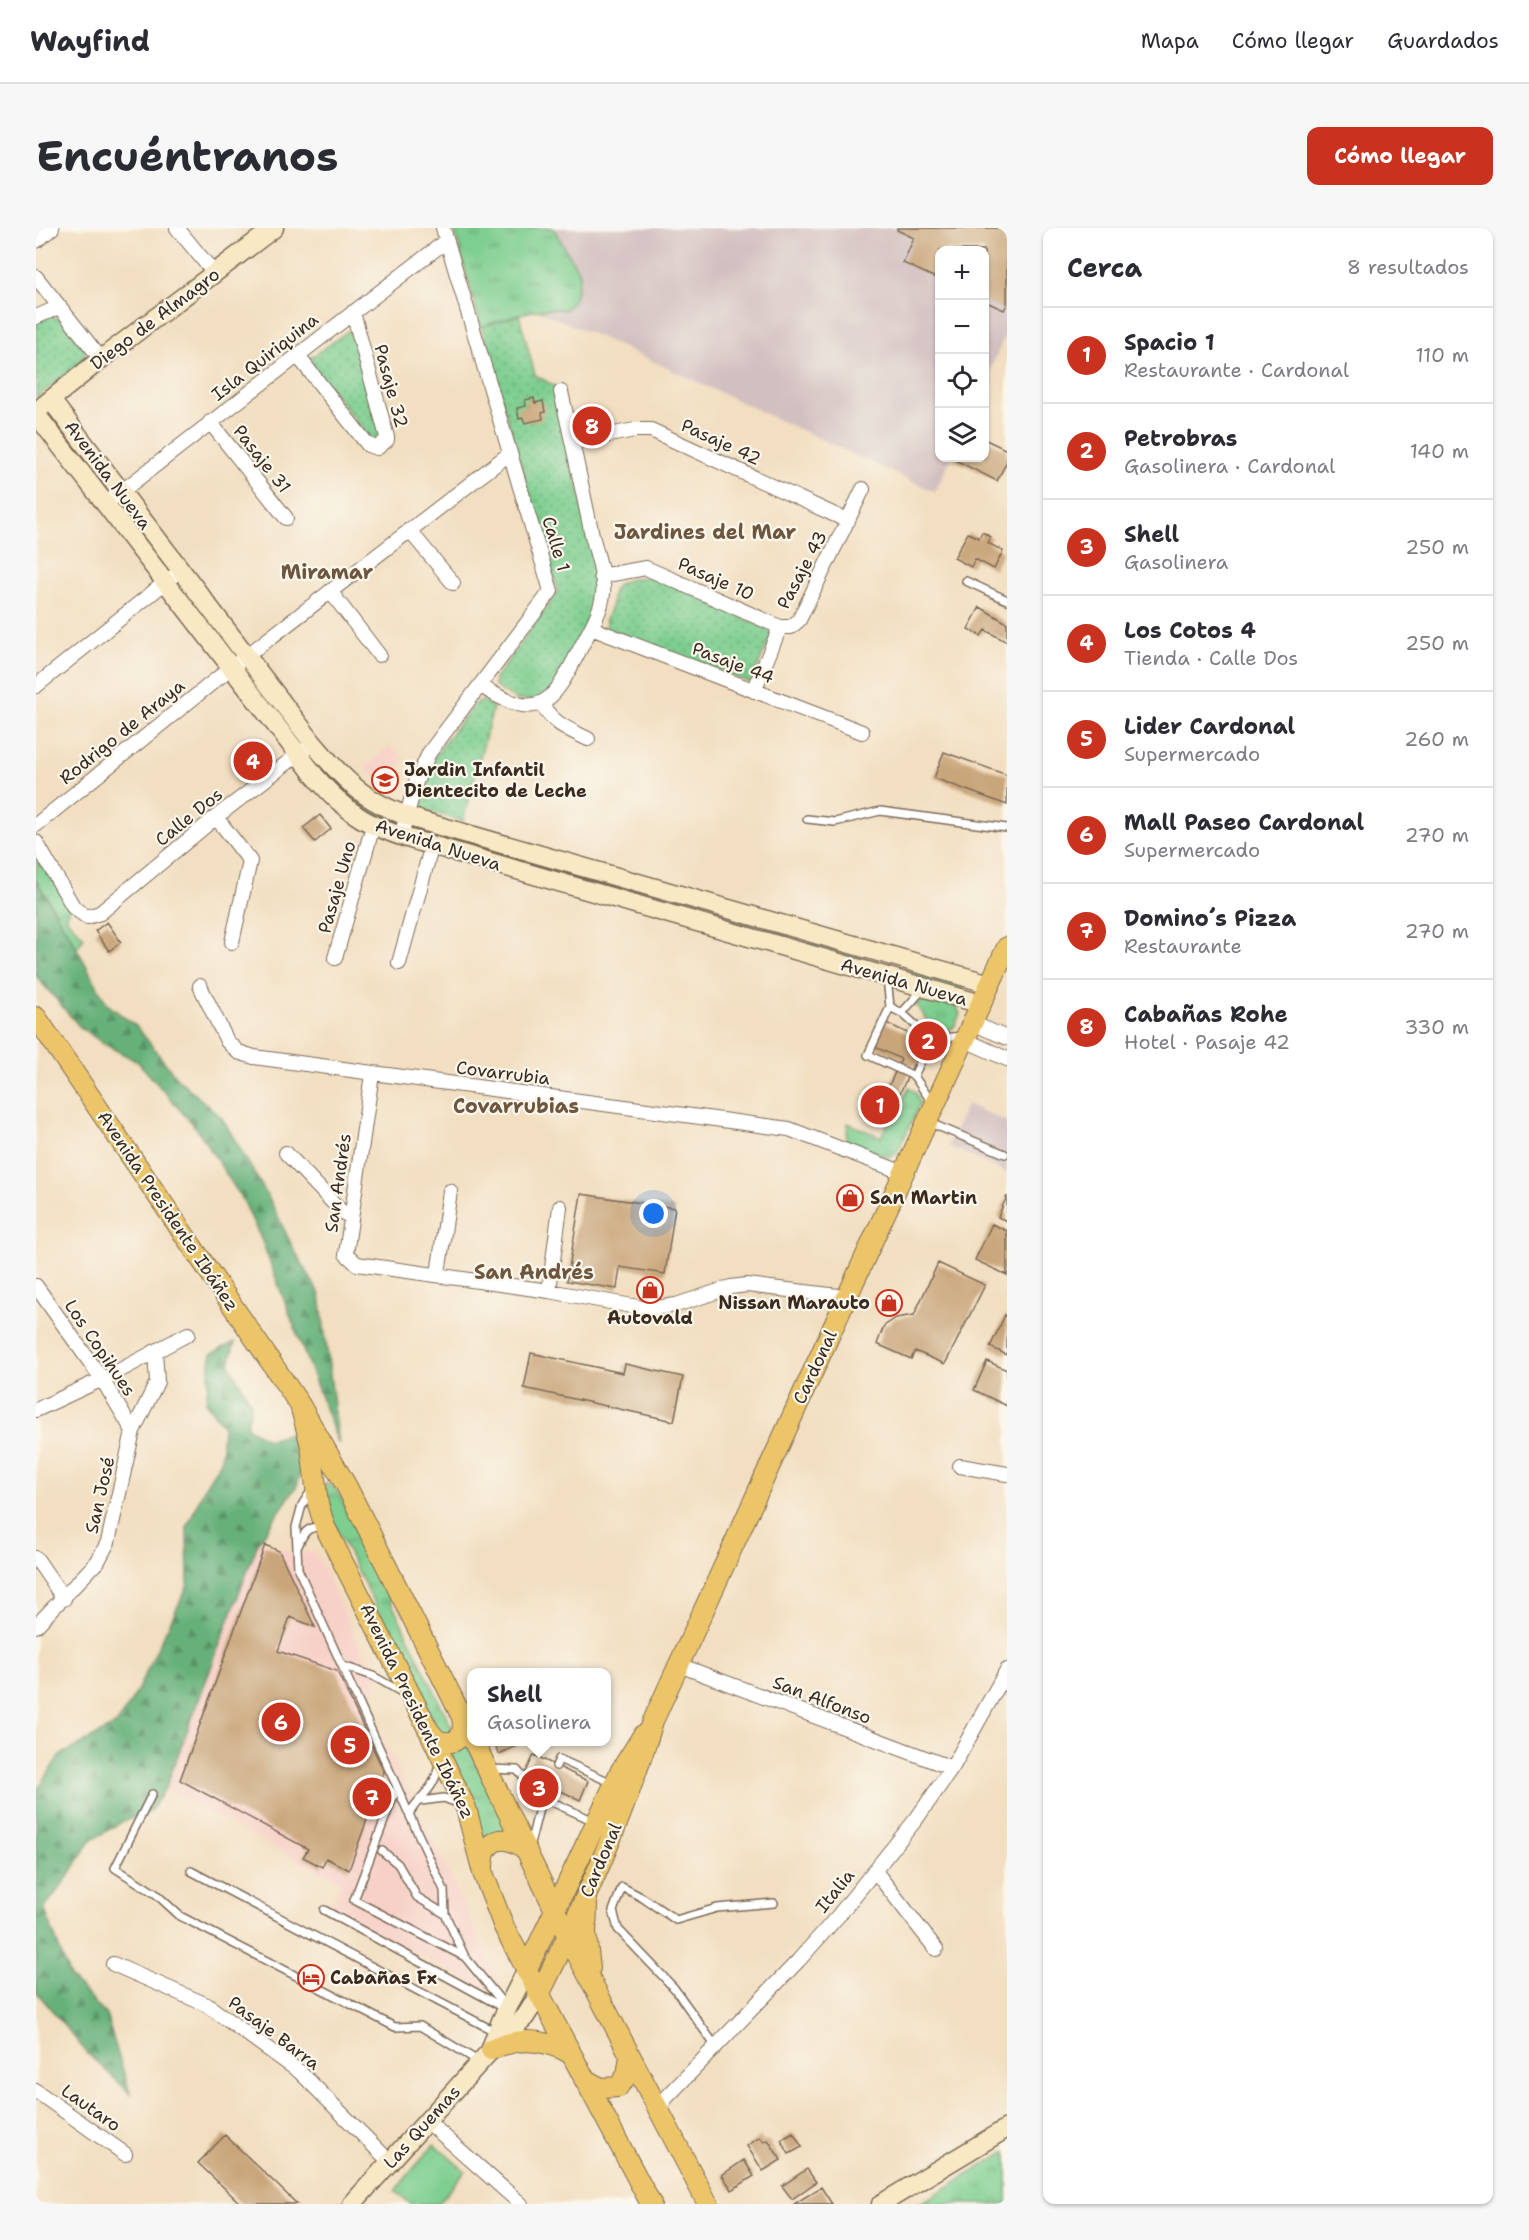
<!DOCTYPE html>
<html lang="es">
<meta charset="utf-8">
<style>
:root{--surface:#fff;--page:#f7f7f7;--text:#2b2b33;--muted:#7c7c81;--line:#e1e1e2;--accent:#c8321e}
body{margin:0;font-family:"Shantell Sans",sans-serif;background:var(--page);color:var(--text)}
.controls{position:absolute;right:18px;top:18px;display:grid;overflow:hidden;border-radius:12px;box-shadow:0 2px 4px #0004}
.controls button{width:54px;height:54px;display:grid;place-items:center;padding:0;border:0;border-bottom:2px solid var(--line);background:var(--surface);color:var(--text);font:30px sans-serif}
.you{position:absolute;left:618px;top:986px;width:21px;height:21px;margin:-15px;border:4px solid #fff;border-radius:50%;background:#1a73e8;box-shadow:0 0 0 9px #1a73e833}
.badge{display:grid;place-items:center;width:39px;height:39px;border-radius:50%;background:var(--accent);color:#fff;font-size:20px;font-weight:700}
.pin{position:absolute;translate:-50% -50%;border:3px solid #fff;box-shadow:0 2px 6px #0006}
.popup{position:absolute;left:431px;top:1440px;width:144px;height:78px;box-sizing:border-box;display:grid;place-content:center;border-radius:12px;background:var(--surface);filter:drop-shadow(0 2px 4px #0005);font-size:20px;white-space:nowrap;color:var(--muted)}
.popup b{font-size:22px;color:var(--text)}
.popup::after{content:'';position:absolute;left:50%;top:100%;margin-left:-12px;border:12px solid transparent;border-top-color:var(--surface)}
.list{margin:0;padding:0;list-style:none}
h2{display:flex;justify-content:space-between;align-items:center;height:78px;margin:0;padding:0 24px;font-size:26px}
h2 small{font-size:20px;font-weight:400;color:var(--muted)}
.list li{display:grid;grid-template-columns:39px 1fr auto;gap:18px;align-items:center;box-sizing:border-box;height:96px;padding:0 24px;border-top:2px solid var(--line)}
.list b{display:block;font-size:22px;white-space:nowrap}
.list p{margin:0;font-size:20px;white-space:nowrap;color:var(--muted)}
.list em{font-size:20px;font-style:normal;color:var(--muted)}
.icon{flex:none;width:33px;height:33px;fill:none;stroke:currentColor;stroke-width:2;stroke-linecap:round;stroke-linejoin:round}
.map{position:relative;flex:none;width:971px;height:1976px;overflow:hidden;border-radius:12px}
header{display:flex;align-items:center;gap:36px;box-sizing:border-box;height:84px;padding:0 30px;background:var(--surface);border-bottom:2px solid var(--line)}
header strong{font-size:28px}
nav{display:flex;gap:33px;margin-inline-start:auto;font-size:21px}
.intro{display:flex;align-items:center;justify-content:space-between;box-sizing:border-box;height:144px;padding:0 36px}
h1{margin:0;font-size:42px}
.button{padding:15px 27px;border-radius:12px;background:var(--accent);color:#fff;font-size:21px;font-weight:700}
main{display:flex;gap:36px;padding:0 36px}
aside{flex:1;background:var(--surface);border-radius:12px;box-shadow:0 2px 4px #0004}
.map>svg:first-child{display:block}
.built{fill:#f7d1c8}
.industrial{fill:#d2bfc0}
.grass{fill:url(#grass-tufts);stroke:#5c7c56;stroke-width:1.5}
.forest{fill:url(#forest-firs);stroke:#506e4c;stroke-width:1.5}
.park{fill:url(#park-dots);stroke:#5c7c56;stroke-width:1.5}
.pitch{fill:#7dce8f;stroke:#5c7c56;stroke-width:1.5}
.building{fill:#c9a67a}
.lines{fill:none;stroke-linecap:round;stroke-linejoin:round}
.lane-casing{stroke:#7b6957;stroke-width:10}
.street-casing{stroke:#7b6957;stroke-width:16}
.secondary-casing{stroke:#7b6957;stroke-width:21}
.primary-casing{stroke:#7b6957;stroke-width:22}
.lane{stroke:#fff;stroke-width:7}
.street{stroke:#fff;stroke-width:14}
.secondary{stroke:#f8e8c3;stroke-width:18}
.primary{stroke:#edc569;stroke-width:20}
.labels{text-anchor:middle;stroke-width:4.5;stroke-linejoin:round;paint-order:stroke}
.street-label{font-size:18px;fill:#3b2a1e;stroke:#fbf7ec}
.poi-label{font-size:18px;font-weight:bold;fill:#3b2a1e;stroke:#fbf7ec;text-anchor:start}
.neighbourhood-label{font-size:20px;font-weight:bold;fill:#6d553e;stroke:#fbf7ec}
</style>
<header>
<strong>Wayfind</strong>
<nav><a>Mapa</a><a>Cómo llegar</a><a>Guardados</a></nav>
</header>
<div class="intro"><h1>Encuéntranos</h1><a class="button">Cómo llegar</a></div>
<main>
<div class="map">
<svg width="971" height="1976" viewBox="0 0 971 1976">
<defs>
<pattern id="grass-tufts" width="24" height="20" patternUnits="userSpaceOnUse" patternTransform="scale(1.5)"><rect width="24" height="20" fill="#7dce8f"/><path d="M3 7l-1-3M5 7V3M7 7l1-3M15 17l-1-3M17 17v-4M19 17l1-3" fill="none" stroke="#68a774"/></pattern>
<pattern id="forest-firs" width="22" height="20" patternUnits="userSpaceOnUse" patternTransform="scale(1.5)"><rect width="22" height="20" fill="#66b17a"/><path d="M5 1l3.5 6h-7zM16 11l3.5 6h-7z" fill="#559063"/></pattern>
<pattern id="park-dots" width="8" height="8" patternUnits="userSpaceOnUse" patternTransform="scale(1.5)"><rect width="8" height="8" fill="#7dce8f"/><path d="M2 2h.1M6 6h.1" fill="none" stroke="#68a774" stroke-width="1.8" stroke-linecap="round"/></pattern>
</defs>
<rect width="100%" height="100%" fill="#fbf7ec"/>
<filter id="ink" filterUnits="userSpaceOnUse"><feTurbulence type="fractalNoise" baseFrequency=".0167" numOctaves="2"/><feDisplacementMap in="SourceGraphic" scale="12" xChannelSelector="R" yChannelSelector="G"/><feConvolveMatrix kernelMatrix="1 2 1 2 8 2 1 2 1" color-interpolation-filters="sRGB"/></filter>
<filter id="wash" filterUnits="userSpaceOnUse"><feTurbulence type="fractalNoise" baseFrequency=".008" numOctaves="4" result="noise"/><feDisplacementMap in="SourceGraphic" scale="24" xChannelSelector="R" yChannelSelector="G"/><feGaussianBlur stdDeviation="1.35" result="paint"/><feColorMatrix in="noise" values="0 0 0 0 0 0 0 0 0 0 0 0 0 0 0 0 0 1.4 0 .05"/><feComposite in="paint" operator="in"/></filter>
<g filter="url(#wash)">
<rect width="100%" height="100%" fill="#f2dec0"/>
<path class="built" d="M353,519L368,528L352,563L329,540Z
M222,1314L258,1325L280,1324L328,1428L342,1442L333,1481L451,1726L464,1758L461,1768L294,1680L306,1654L156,1576L130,1559Z"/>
<path class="industrial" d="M418,0H971V103L949,154L948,22H904V230H915L899,264L566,110L500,82L445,99Z
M931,876L971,894V945L912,918Z"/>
<path class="grass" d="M418,0H517L544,46L539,71L529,82C500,77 472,91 445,99Z
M281,535L311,566L330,580L358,592L360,596C331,597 298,558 280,538Z
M382,600L562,652L564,654L562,656L381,604L380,601Z
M0,622L34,681L29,689L48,709L41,720L0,652Z
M587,659L751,707L754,711L587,663Z
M774,715L924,757L928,761L926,763L773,718Z
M887,769H894L921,779L924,786L918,799C891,814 894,788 879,777Z
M873,859L880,865L884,876L860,927L852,929L810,912L812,895L845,909L863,870L867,871Z
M290,1255L298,1259L306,1272L418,1504L406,1509L295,1290L288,1258Z
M429,1512L474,1602L447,1614L411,1523Z
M971,1923V1976H883Z"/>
<path class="forest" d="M0,652L37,713L71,776L101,799L141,850L186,890L234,972L257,1020L284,1067L303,1217L226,1013L207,972L161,901L101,833L70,817L44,799L0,748Z
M199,1114L193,1136L215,1175L211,1199L232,1212L254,1205L264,1241L262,1256L222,1315L130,1559L114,1584L87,1593L54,1613L32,1649L8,1680L34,1749L70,1787L94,1865L52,1826L0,1763V1564L23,1528L81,1496L99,1467L152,1357L151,1299L169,1258L185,1233L187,1197L170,1175L175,1126Z"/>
<path class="park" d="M483,87L499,147L520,159L564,358V367L523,455L505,472H480L458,458L459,451L522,364L445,99Z
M13,88L26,91L49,121L48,128L45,134L0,170V94Z
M312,103L316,104L347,207L341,215L335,212L275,136L273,131Z
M620,349L737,403L715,455L571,401C567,393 572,387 575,379C577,374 575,369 577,364C580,350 609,349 620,349Z
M446,472L457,480L427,593L389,582L384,578C379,543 419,502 439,476Z"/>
<path class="pitch" d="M398,1916L429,1943L402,1976H375L359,1963Z"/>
<g id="blocks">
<path class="building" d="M861,0H971V76L968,82L948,73V22H904V52L867,35L878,10L861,2Z
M498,170L499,175L507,173L509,184L506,185L507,191L489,195L487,190L483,191L481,180L490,178L489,172Z
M948,211L971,222V233L961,253L919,232L920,230H948Z
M946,304L955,309L952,315L967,323L958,341L939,331L935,339L918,330L932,305L943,310Z
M944,379L971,395V414L949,402L945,408L932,401Z
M908,524L971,547V577L898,550Z
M226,525L230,529L211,544L206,537L218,527L220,530Z
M284,587L295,601L279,614L267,600Z
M71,694L85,714L73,723L59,703Z
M848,794L897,817L886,841L877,837L863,867L851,862L865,831L837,818Z
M835,857L863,870L854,891L838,884L835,891L826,887L828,870Z
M545,966L639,980L629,1046L584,1039L581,1061L531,1053Z
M971,968V993L962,989Z
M956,996L971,1003V1047L939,1032Z
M902,1035L949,1057L909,1136L879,1123L875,1131L841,1116L848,1098L860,1090L878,1087Z
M969,1087L971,1088V1127L954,1119Z
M495,1125L587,1145L589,1136L647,1149L638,1193L488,1160Z
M951,1133L971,1142V1178L938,1162Z
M229,1317L243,1323L279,1399L254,1389L242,1423L301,1443L348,1544L313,1642L290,1630L286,1639L267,1629L272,1621L144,1552Z
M457,1514H489L463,1526Z
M498,1527L552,1553L544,1572L489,1546Z
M757,1905L766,1919L753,1926L745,1912Z
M189,1907L261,1976H205L162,1935Z
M724,1909L728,1914L732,1912L745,1932L727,1943L711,1918Z
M708,1932L718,1948L696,1962L686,1947Z
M771,1941L780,1954L756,1971L746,1958Z
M785,1959L796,1976H758Z"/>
</g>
</g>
<g filter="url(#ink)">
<use href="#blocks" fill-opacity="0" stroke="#7b6957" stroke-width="1.5"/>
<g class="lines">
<defs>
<path id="lane" d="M930,353L971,372
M771,591L799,594L844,583L971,600
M851,750L854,779L832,827L878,848L897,876
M854,779L866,785L895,811L927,808
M866,785L886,762
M878,848L895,811
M894,895L969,926
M275,1263L266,1277L260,1299L262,1341L361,1559
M262,1318C267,1306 271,1298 285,1299
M307,1438L337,1448L367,1465
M403,1537C397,1565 385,1565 373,1586L408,1662L409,1686L429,1729L471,1780
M520,1538L523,1531L576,1555
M454,1541L481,1542L505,1569L558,1593
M116,1566L79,1640L120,1666L144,1688L359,1799L384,1798L442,1833
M385,1573L408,1570L424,1576
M373,1586L361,1559L318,1672L429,1729
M493,1618C500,1598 502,1576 511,1557
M346,1623L362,1636L381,1669L409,1686
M155,1643L460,1804
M288,1682L470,1781
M681,1820L638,1760L582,1701L577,1683L586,1659L607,1670L640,1692L681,1680L738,1675"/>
<path id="street" d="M141,0L178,45
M0,13L16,0
M0,49L65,131
M0,89L23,79
M261,127L332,217L341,220L351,212V209L317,84
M174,194L250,290
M536,214L599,202H615L812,293
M77,270L410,13
M373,302L417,355
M565,348L610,340L744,399H755L763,392L827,261
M294,363L343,427
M555,400L826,504
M0,458L136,349
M445,458C505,497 517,474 544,421C552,405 565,385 567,366C569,348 560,325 556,307C546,260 536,212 525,164
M718,463L744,399
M506,476C517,496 532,501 552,511
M180,589L214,633L196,714
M0,597L187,446L473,226
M365,608L380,554L393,525L515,363L407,0
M0,614L38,680L51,689L64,685L180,589L268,522
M299,730L337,598
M363,735L396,617
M164,758L191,813L202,824L218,829L753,901L868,945
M936,795L971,810
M929,812L971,831
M336,846L310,1026L321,1036L513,1063L613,1081L640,1077L695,1059L711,1057L811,1069
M250,925L305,983L314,989
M402,1046L414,963
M0,1058L66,1151L97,1203
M513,1063L524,979
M0,1182L77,1146L152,1106
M924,1238L971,1246
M0,1330L28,1371
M0,1398L62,1333L72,1314L97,1203L121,1154L119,1123
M643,1437L916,1540
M839,1643L900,1721
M77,1736L171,1777L264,1844L355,1935
M0,1863L89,1926
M622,1882L630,1870L762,1733L802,1688L881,1590L916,1540L971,1442
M391,1893L485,1976"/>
<path id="secondary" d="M15,172L277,515C312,557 333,577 386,593L954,756
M7,178L65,131L238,0
M0,186L279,548C311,586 333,599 381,613L945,776
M455,1820L465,1793L490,1743
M316,1976L455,1822L489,1789L503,1767
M845,1976L971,1900"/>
<path id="primary" d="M0,789L264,1177L311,1259L436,1509
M264,1177L275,1218L282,1276L289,1299L393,1503L430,1580L447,1645L468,1699L615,1976
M393,1503L401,1512C419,1519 430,1509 426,1490
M438,1514L532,1709L672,1976
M447,1640C447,1609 470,1604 491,1623
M551,1676L550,1706L554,1740
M490,1743L585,1542L607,1507
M503,1767C546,1680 589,1587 617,1493L971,719
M455,1822C482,1809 508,1810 535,1826
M548,1851L565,1860L582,1859L591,1847L594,1828"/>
</defs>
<use href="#lane" class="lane-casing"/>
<use href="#street" class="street-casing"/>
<use href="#secondary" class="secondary-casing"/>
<use href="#primary" class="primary-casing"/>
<use href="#lane" class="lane"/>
<use href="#street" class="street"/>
<use href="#secondary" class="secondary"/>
<use href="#primary" class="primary"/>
</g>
</g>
<defs>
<symbol id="school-ring" viewBox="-11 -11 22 22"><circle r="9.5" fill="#fbf7ec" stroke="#c8321e" stroke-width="1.5"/><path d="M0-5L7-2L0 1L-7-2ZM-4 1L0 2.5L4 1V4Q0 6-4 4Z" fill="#c8321e"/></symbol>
<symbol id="shop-ring" viewBox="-11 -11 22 22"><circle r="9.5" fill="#fbf7ec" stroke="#c8321e" stroke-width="1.5"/><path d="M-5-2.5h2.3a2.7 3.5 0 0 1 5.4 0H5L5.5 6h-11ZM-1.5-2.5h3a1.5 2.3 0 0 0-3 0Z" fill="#c8321e"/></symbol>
<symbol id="hotel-ring" viewBox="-11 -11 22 22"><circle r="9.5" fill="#fbf7ec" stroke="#c8321e" stroke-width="1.5"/><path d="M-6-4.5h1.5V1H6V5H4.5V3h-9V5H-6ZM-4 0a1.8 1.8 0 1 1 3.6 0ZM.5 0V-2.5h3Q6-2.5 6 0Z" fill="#c8321e"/></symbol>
</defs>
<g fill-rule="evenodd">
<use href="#school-ring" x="334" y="537" width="30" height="30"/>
<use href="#shop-ring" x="799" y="955" width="30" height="30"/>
<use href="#shop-ring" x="599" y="1047" width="30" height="30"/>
<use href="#shop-ring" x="838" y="1060" width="30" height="30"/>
<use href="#hotel-ring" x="260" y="1735" width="30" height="30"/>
</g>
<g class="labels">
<g class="street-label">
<text transform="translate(119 91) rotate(-37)" y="6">Diego de Almagro</text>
<text transform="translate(229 129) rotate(-38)" y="6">Isla Quiriquina</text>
<text transform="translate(355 158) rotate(75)" y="6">Pasaje 32</text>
<text transform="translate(685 214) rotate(25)" y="6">Pasaje 42</text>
<text transform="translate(226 231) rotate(52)" y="6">Pasaje 31</text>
<text transform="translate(72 247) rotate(53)" y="6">Avenida Nueva</text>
<text transform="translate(520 316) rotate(73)" y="6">Calle 1</text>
<text transform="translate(766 342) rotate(-62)" y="6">Pasaje 43</text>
<text transform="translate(680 351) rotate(24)" y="6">Pasaje 10</text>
<text transform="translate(697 435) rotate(21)" y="6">Pasaje 44</text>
<text transform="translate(86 504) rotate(-39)" y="6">Rodrigo de Araya</text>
<text transform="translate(153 589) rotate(-39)" y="6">Calle Dos</text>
<text transform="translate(402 617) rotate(18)" y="6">Avenida Nueva</text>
<text transform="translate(301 659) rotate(-74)" y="6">Pasaje Uno</text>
<text transform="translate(868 754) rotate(16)" y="6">Avenida Nueva</text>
<text transform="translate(467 845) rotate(7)" y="6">Covarrubia</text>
<text transform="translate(302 955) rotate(-82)" y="6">San Andrés</text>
<text transform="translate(132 983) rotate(56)" y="6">Avenida Presidente Ibáñez</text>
<text transform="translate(64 1120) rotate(56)" y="6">Los Copihues</text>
<text transform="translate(779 1139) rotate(-65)" y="6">Cardonal</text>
<text transform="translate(64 1267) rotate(-77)" y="6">San José</text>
<text transform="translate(786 1472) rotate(21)" y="6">San Alfonso</text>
<text transform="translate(381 1483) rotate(64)" y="6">Avenida Presidente Ibáñez</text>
<text transform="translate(565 1632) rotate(-67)" y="6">Cardonal</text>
<text transform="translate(799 1663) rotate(-51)" y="6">Italia</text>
<text transform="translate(238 1805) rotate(37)" y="6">Pasaje Barra</text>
<text transform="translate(55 1880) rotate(35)" y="6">Lautaro</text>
<text transform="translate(386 1899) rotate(-48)" y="6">Las Quemas</text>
</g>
<g class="poi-label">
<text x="368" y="548">Jardin Infantil<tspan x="368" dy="21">Dientecito de Leche</tspan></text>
<text x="834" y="976">San Martin</text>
<text x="834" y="1081" text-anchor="end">Nissan Marauto</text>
<text x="614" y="1096" text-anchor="middle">Autovald</text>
<text x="294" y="1756">Cabañas Fx</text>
</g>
<g class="neighbourhood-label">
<text x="669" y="311">Jardines del Mar</text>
<text x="291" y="351">Miramar</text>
<text x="480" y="885">Covarrubias</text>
<text x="498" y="1051">San Andrés</text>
</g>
</g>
</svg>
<div class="controls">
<button>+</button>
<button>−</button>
<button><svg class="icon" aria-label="locate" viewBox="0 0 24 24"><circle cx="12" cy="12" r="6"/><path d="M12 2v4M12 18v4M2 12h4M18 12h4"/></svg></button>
<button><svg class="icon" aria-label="layers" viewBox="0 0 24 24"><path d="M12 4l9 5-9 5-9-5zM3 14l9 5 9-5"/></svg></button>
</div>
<div class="you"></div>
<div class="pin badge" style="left:844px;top:877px">1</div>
<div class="pin badge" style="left:892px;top:813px">2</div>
<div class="pin badge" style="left:503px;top:1560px">3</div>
<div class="popup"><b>Shell</b>Gasolinera</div>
<div class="pin badge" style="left:217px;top:533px">4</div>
<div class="pin badge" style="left:314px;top:1517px">5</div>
<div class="pin badge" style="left:245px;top:1494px">6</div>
<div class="pin badge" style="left:336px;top:1569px">7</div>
<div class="pin badge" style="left:556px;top:198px">8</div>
</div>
<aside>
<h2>Cerca<small>8 resultados</small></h2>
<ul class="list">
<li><span class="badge">1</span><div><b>Spacio 1</b><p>Restaurante · Cardonal</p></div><em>110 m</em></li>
<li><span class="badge">2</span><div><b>Petrobras</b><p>Gasolinera · Cardonal</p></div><em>140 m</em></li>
<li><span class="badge">3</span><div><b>Shell</b><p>Gasolinera</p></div><em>250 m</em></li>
<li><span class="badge">4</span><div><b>Los Cotos 4</b><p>Tienda · Calle Dos</p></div><em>250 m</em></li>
<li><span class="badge">5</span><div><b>Lider Cardonal</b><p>Supermercado</p></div><em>260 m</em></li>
<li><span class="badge">6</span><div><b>Mall Paseo Cardonal</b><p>Supermercado</p></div><em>270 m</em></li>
<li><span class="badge">7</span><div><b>Domino´s Pizza</b><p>Restaurante</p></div><em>270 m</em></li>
<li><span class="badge">8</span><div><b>Cabañas Rohe</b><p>Hotel · Pasaje 42</p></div><em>330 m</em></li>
</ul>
</aside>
</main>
